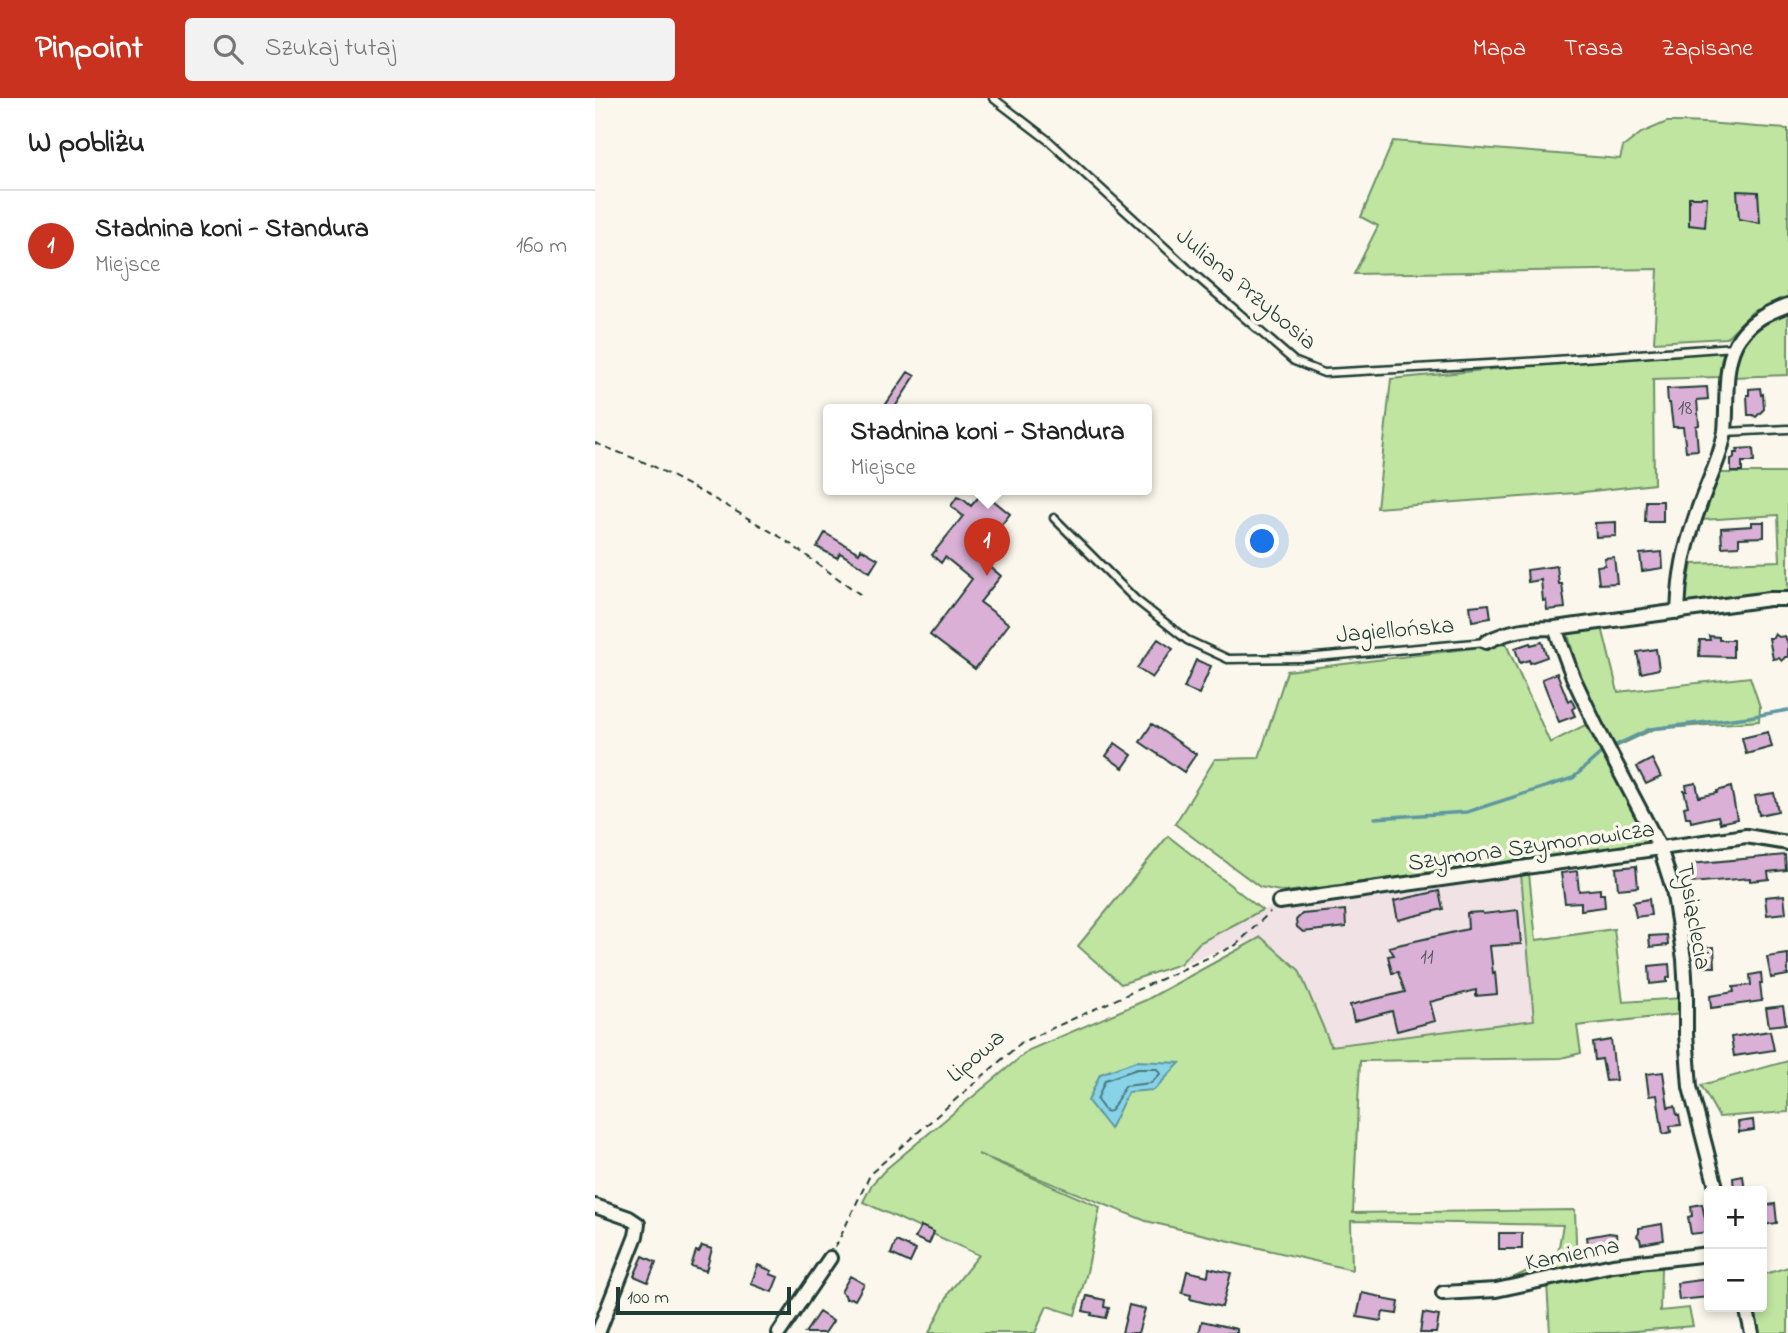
<!DOCTYPE html>
<html lang="pl">
<meta charset="utf-8">
<style>
:root{--surface:#fff;--page:#f2f2f2;--text:#222;--muted:#767676;--line:#e0e0e0;--accent:#c8321e}
body{margin:0;font-family:"Indie Flower",sans-serif;background:var(--page);color:var(--text)}
.controls{position:absolute;right:21px;bottom:21px;display:grid;overflow:hidden;border-radius:7px;box-shadow:0 4px 10px #0003}
.controls button{width:63px;height:63px;display:grid;place-items:center;padding:0;border:0;border-bottom:2px solid var(--line);background:var(--surface);color:var(--text);font:35px sans-serif}
.scale{position:absolute;left:21px;bottom:18px;width:175px;box-sizing:border-box;padding-left:7px;border:4px solid #1f3d34;border-top:0;font-size:19px;line-height:24px;white-space:nowrap;color:#1f3d34;-webkit-text-stroke:5px #fbf7ec;paint-order:stroke}
.you{position:absolute;left:668px;top:444px;width:24px;height:24px;margin:-18px;border:5px solid #fff;border-radius:50%;background:#1a73e8;box-shadow:0 0 0 10px #1a73e833}
.badge{display:grid;place-items:center;width:46px;height:46px;border-radius:50%;background:var(--accent);color:#fff;font-size:23px;font-weight:700}
.pin{position:absolute;translate:-50% -58px;filter:drop-shadow(0 2px 4px #0008)}
.pin::after{content:'';position:absolute;top:37px;width:24px;height:21px;background:inherit;clip-path:polygon(0 0,100% 0,50% 100%)}
.popup{position:absolute;left:228px;top:306px;width:329px;height:91px;box-sizing:border-box;display:grid;place-content:center;border-radius:7px;background:var(--surface);filter:drop-shadow(0 2px 5px #0005);font-size:23px;white-space:nowrap;color:var(--muted)}
.popup b{font-size:26px;color:var(--text)}
.popup::after{content:'';position:absolute;left:50%;top:100%;margin-left:-14px;border:14px solid transparent;border-top-color:var(--surface)}
.list{margin:0;padding:0;list-style:none}
h2{display:flex;justify-content:space-between;align-items:center;height:91px;margin:0;padding:0 28px;font-size:30px}
h2 small{font-size:23px;font-weight:400;color:var(--muted)}
.list li{display:grid;grid-template-columns:46px 1fr auto;gap:21px;align-items:center;box-sizing:border-box;height:112px;padding:0 28px;border-top:2px solid var(--line)}
.list b{display:block;font-size:26px;white-space:nowrap}
.list p{margin:0;font-size:23px;white-space:nowrap;color:var(--muted)}
.list em{font-size:23px;font-style:normal;color:var(--muted)}
.icon{flex:none;width:38px;height:38px;fill:none;stroke:currentColor;stroke-width:2;stroke-linecap:round;stroke-linejoin:round}
.map{position:relative;flex:none;width:1193px;height:1235px;overflow:hidden}
header{display:flex;align-items:center;gap:42px;box-sizing:border-box;height:98px;padding:0 35px;background:var(--accent);color:#fff}
header strong{font-size:33px}
nav{display:flex;gap:38px;margin-inline-start:auto;font-size:24px}
.search{width:490px;height:63px;background:var(--page);display:flex;align-items:center;gap:18px;box-sizing:border-box;padding:0 24px;border-radius:7px;color:var(--muted);font-size:26px}
main{display:flex}
aside{flex:1;background:var(--surface)}
.map>svg:first-child{display:block}
.built{fill:#f1e2e5}
.green{fill:#bfe5a0;stroke:#6f916a;stroke-width:2}
.water{fill:#88d3e8;stroke:#5e97a0;stroke-width:2}
.lines{fill:none;stroke-linecap:round;stroke-linejoin:round}
.shore{stroke:#49797c;stroke-width:2}
.stream{stroke:#5e97a0;stroke-width:3.5}
.building{fill:#dab0d6;stroke:#1f3d34;stroke-width:2}
.service-casing{stroke:#1f3d34;stroke-width:11}
.minor-casing{stroke:#1f3d34;stroke-width:18}
.path{stroke:#1f3d34;stroke-width:2;stroke-dasharray:7 5;stroke-linecap:butt}
.service{stroke:#fbf7ec;stroke-width:6}
.minor{stroke:#fbf7ec;stroke-width:12}
.labels{text-anchor:middle;stroke-width:7;stroke-linejoin:round;paint-order:stroke}
.number-label{font-size:21px;fill:#4e5a5c}
.street-label{font-size:24px;fill:#1f3d34;stroke:#fbf7ec}
</style>
<header>
<strong>Pinpoint</strong>
<div class="search"><svg class="icon" aria-label="search" viewBox="0 0 24 24"><circle cx="10" cy="10" r="6"/><path d="M15 15l6 6"/></svg>Szukaj tutaj</div>
<nav><a>Mapa</a><a>Trasa</a><a>Zapisane</a></nav>
</header>
<main>
<aside>
<h2>W pobliżu<small></small></h2>
<ul class="list">
<li><span class="badge">1</span><div><b>Stadnina koni - Standura</b><p>Miejsce</p></div><em>160 m</em></li>
</ul>
</aside>
<div class="map">
<svg width="1193" height="1235" viewBox="0 0 1193 1235">
<rect width="100%" height="100%" fill="#fbf7ec"/>
<filter id="ink" filterUnits="userSpaceOnUse"><feTurbulence type="fractalNoise" baseFrequency=".0143" numOctaves="2"/><feDisplacementMap in="SourceGraphic" scale="14" xChannelSelector="R" yChannelSelector="G"/><feConvolveMatrix kernelMatrix="1 2 1 2 8 2 1 2 1" color-interpolation-filters="sRGB"/></filter>
<g filter="url(#ink)">
<path class="built" d="M925,769L939,922L736,948L704,872L666,839L585,866L604,845L684,804Z"/>
<path class="green" d="M1072,24C1112,23 1152,29 1193,31V201L1158,213L1131,240L1059,244L1063,171L759,176L783,128L766,119L798,43L1025,61L1028,49L1046,35Z
M1193,214V277L1137,279C1143,258 1147,238 1166,224C1173,219 1185,217 1193,214Z
M1129,249L1124,279L1058,281L1059,386L980,395L782,410L796,281Z
M1125,375H1193V497L1088,510L1097,466L1185,463L1183,417L1108,422Z
M1007,529L1023,594L1155,579L1165,609L1164,623L1059,631L1019,650L984,576L972,533Z
M911,546L955,645L994,625L1028,686L1053,740L1050,748L690,794L665,789L580,726L620,661L664,660L692,573Z
M573,738L667,812L604,845L585,866L526,886L483,848Z
M926,776H934L941,842L1019,831L1028,904L1087,900L1086,916L982,928L986,955L966,960L765,963L758,1115L980,1112L982,1175L1066,1170L1065,1213L1094,1210L1098,1228L1019,1235H955L952,1185L903,1187L962,1159L968,1127L756,1123L757,1172L551,1123L383,1056L505,1109L492,1174L480,1217L452,1208L440,1235H334L355,1193L384,1157L268,1104L277,1086L291,1071L434,952L551,902L666,839L704,872L736,948L939,922Z
M1193,963V1014L1124,1019L1106,987Z
M1193,1169V1235H1163L1157,1209H1167V1177Z"/>
<path class="water" d="M541,963L585,965L559,992L533,994L515,1031L493,1003L505,976Z"/>
<g class="lines">
<path class="shore" d="M542,971H562L565,976L556,985L530,988L516,1013L511,1014L502,1002L510,982Z"/>
<path class="stream" d="M1019,648L1055,631L1154,619L1193,612
M780,720L872,714L978,680L1006,655"/>
</g>
<path class="building" d="M1142,93L1163,94L1165,125L1144,121Z
M1094,99H1112L1110,129L1094,127Z
M313,274L320,278L298,312H287Z
M1112,289L1113,301L1102,302L1104,327L1101,328L1103,352L1091,353L1088,329H1078L1075,305H1073L1072,291Z
M1165,290L1166,297L1168,296L1169,311L1161,319L1158,317H1153L1152,297H1154V291Z
M1158,350L1159,364H1147V374H1136V361L1139,360V355H1143L1142,351Z
M388,394L415,416L382,458L406,478L385,504L414,526L380,571L335,537L377,481L350,459L346,465L337,457L368,418L356,408L362,399L369,402L376,408Z
M1051,403H1068V424H1050Z
M1021,424V438L1001,439L1000,425Z
M1157,424H1169V439L1144,440V448L1127,449L1126,430L1157,428Z
M230,435L264,455L266,451L283,461L275,474L245,455L242,460L222,449Z
M1067,454L1068,470L1047,473L1045,456Z
M1019,459L1022,485L1004,486L1002,468L1010,467L1009,460Z
M962,468L964,486H967L970,510L952,512L951,502L948,503L946,482L933,484L932,472Z
M894,506L896,520L877,523L875,508Z
M1180,536L1184,539L1190,538L1193,546V559H1190L1187,563L1184,560L1178,561L1174,540H1178Z
M1114,538L1124,539V542H1138V559L1104,558L1105,542H1115Z
M563,541L578,551L557,580L542,570Z
M947,544L952,559L935,565L934,562L925,565L920,550L935,545L936,547Z
M1061,551L1064,571L1046,575L1042,554Z
M601,562L616,568L604,596L589,590Z
M962,575L973,603L976,601L980,609L977,611L980,618L964,624L947,581Z
M557,626L601,656L589,674L545,644Z
M1173,634L1177,649L1151,656L1147,640Z
M520,645L537,657L528,670L511,658Z
M1057,661L1066,679L1051,686L1042,669Z
M1101,685L1104,699L1122,695V693L1136,689L1142,721L1125,725L1123,718L1096,724L1095,719H1091L1089,709L1093,708L1089,693H1092L1091,687Z
M1179,695L1183,713L1164,717L1160,698Z
M1190,757L1191,772L1173,774L1174,781L1155,783V780L1096,785L1095,766Z
M1041,768L1043,789L1023,791L1021,770Z
M982,773L984,793L1005,791V796H1009L1010,809L986,812V804L970,805L966,775Z
M844,793L848,811L803,822L799,803Z
M1189,797L1191,815L1172,817L1170,799Z
M1054,801L1056,817L1041,819L1038,804Z
M750,812L751,829L708,834L702,829L701,822L707,816Z
M923,812L926,846L895,848L898,875L900,874L902,896L881,898V892L835,904L840,923L802,933L797,913L759,923L755,907L810,894L803,874L797,875L793,858L799,857L794,849L873,831L872,815L887,814L888,816Z
M1072,837L1073,847L1055,849L1054,838Z
M1119,849L1120,869H1105V862L1103,863L1102,850Z
M1193,856V877L1176,880L1172,859Z
M1074,866L1075,879L1072,880V884L1055,886L1054,868Z
M1166,875L1167,885H1165L1167,903L1116,910L1115,898L1139,894L1138,889L1156,887L1155,877Z
M1188,908L1191,926L1174,928L1171,910Z
M1175,933L1179,952L1139,958L1136,939Z
M1016,942L1021,982L1011,983L1007,961L1000,962L998,945Z
M1068,974L1073,1009L1080,1008L1082,1017H1084L1086,1027L1075,1028L1076,1034L1068,1036L1062,997L1054,998L1051,976Z
M1158,1022L1159,1032L1144,1034L1143,1024Z
M1148,1078L1150,1093H1139L1138,1080Z
M1107,1106L1113,1134L1096,1136L1093,1119L1097,1118L1096,1108Z
M1180,1106L1182,1125L1167,1127V1108Z
M1067,1126L1069,1142L1046,1146L1045,1141L1042,1138L1044,1135V1130Z
M326,1128L339,1134L334,1146L320,1140Z
M904,1135H927V1151H904Z
M1014,1135L1021,1136L1023,1148L994,1152L992,1139Z
M301,1143L321,1152L315,1165L296,1156Z
M107,1148L117,1151L111,1173L96,1168L101,1153L104,1154Z
M48,1158L61,1164L53,1184L39,1178Z
M163,1167L177,1173L175,1176L183,1179L177,1194L156,1186Z
M614,1170L636,1175L627,1209L595,1201L596,1197L587,1195L592,1173L613,1178Z
M255,1178L269,1186L260,1202L256,1200L251,1201L250,1197L246,1194Z
M1114,1181V1199L1084,1202L1082,1185Z
M767,1195L787,1199V1201L804,1204L802,1216L788,1214L786,1223L762,1219Z
M492,1198L510,1202L509,1209L514,1210L511,1220L496,1217L497,1215L488,1213Z
M534,1207L550,1211L543,1235H527Z
M224,1214L238,1223L230,1235H210Z
M828,1215L844,1218L841,1235H825Z
M607,1223L642,1231V1235H604Z"/>
<g class="lines">
<defs>
<path id="service" d="M398,0L454,43L599,176L699,263L729,275L947,263L1139,249
M1130,334L1193,331
M459,420L540,501L592,542L633,561L710,560L891,544"/>
<path id="minor" d="M1083,514C1084,500 1084,485 1087,471C1090,450 1097,429 1104,409C1113,384 1126,359 1130,333C1133,305 1127,263 1145,239C1157,222 1174,214 1193,207
M960,530L978,579L1001,628L1065,750L1078,791L1089,861L1091,896V936L1095,989L1122,1093
M891,544C915,532 933,530 960,530L1174,501H1193
M684,804L1151,738L1193,745
M0,1108L34,1120L43,1126L41,1138L3,1235
M848,1195L901,1192L1018,1167L1114,1156
M1151,1209L1157,1235
M184,1235L235,1160"/>
</defs>
<use href="#service" class="service-casing"/>
<use href="#minor" class="minor-casing"/>
<path class="path" d="M0,345L56,367L132,408L187,440L266,497
M240,1150L276,1075L427,944L641,847L675,814"/>
<use href="#service" class="service"/>
<use href="#minor" class="minor"/>
</g>
</g>
<g class="labels">
<g class="number-label">
<text x="1090" y="316">18</text>
<text x="832" y="865">11</text>
</g>
<g class="street-label">
<text transform="translate(652 190) rotate(40)" y="8">Juliana Przybosia</text>
<text transform="translate(800 531) rotate(-5)" y="8">Jagiellońska</text>
<text transform="translate(936 747) rotate(-8)" y="8">Szymona Szymonowicza</text>
<text transform="translate(1100 818) rotate(80)" y="8">Tysiąclecia</text>
<text transform="translate(380 957) rotate(-41)" y="8">Lipowa</text>
<text transform="translate(977 1155) rotate(-11)" y="8">Kamienna</text>
</g>
</g>
</svg>
<div class="controls">
<button>+</button>
<button>−</button>
</div>
<div class="scale">100 m</div>
<div class="you"></div>
<div class="pin badge" style="left:392px;top:478px">1</div>
<div class="popup"><b>Stadnina koni - Standura</b>Miejsce</div>
</div>
</main>
